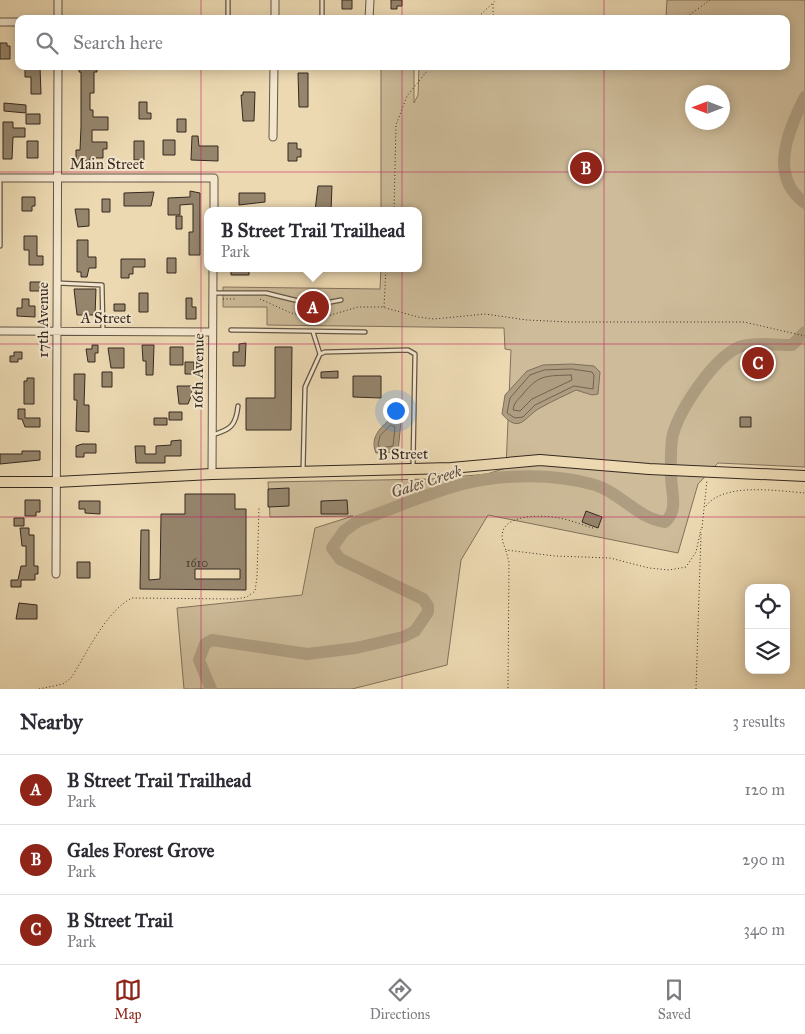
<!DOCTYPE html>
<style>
:root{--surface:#fff;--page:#f7f7f7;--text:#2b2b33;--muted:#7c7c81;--line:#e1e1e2;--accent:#8f2418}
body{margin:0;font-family:"IM FELL Great Primer",serif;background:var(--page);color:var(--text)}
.controls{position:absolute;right:15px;bottom:15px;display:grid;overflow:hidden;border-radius:10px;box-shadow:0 2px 12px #0003}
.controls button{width:45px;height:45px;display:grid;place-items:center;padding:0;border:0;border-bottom:1px solid var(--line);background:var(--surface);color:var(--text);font:25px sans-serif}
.compass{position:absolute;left:685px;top:85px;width:45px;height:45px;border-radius:50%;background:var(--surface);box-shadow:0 2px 12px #0003;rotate:270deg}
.you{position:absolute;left:395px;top:410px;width:18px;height:18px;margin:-12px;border:4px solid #fff;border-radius:50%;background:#1a73e8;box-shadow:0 0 0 8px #1a73e833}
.badge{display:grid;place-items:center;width:32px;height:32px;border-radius:50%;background:var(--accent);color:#fff;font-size:16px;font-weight:700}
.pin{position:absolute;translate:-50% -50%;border:2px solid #fff;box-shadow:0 1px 5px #0006}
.popup{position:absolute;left:204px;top:207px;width:218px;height:65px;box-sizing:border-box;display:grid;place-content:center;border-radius:10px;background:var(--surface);filter:drop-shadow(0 1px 4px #0005);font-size:16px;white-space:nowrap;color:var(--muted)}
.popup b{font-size:19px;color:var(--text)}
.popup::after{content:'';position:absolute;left:50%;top:100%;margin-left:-10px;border:10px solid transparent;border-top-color:var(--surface)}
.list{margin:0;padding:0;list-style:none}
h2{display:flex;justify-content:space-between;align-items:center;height:65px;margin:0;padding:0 20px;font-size:21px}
h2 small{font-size:16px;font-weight:400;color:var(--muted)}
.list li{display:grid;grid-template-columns:32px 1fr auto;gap:15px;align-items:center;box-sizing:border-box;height:70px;padding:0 20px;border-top:1px solid var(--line)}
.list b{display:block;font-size:19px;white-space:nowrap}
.list p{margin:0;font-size:16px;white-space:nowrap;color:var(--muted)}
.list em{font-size:16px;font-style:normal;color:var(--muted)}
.icon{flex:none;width:28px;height:28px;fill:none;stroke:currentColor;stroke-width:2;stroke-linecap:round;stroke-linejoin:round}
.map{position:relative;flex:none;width:805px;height:689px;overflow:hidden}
.search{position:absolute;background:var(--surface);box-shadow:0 2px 12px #0003;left:15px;right:15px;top:15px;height:55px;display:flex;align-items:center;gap:12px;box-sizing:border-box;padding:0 18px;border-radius:10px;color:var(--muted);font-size:19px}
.sheet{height:275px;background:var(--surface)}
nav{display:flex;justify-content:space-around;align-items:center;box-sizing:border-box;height:70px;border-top:1px solid var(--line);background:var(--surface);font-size:14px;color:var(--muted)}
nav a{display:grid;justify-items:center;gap:2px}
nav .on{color:var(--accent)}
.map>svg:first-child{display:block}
.green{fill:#cdbb99;stroke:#82725c;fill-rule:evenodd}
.water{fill:#ae9d80;stroke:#7e6f5a}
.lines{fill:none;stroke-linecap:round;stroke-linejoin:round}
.shore{stroke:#726350;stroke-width:1}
.river{stroke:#ae9d80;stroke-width:12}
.building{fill:#95856c;stroke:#362920;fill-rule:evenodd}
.lane-casing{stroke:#645544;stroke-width:5.5}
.street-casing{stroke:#645544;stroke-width:9}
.primary-casing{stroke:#362920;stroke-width:12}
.path{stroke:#362920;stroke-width:1;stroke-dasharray:1 2.5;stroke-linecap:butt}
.lane{stroke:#f3e6cd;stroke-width:3}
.street{stroke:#f3e6cd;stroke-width:7}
.primary{stroke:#ecd9b2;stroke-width:10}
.grid{fill:none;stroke:#c2185b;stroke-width:1;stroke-opacity:0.55}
.labels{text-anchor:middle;stroke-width:4;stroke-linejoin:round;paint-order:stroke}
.number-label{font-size:12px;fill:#4e4033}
.street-label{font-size:15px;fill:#362920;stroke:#f3e6cd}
.water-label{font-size:16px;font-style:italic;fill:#5a4c3d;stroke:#f3e6cd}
</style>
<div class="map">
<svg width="805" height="689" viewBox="0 0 805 689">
<rect width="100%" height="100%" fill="#ecd9b2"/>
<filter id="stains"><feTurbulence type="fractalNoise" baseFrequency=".004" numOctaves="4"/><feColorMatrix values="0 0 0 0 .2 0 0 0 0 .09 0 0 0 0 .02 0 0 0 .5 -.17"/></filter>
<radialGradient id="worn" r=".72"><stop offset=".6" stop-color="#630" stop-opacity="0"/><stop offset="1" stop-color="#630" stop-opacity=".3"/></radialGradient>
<path class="green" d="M667,0H805V467L718,463L698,484L678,553L488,515L461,560L447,665L352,689H184L177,608L302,595L315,528L353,516L270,517L268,482L432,479L487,474L506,468L511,350L505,349L504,328L267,325V307H223V287L380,289L381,268H418V211H381V68H414V103L418,95L419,66H786V19H513V16L666,17ZM692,92H722V122H692Z"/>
<path class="water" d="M572,364L594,366L600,372L598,394L592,395L576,390C564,396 552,401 540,408C525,416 520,435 502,414L505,395L527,371L543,365Z
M393,416L401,421L398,452L376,453C369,436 382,427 393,416Z"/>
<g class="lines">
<path class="shore" d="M572,369L592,372L594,375L593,389L574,386L535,405L523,417L515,418L507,413L510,398L530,375L544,370Z
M571,375L572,380L532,399L520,411L513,410C514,402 518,400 523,394C539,374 547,376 571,375Z
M391,425L395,427L393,446L380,448L378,445L380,436Z"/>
<path class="river" d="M805,97C788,130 768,177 805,203
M211,689L199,660L205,644L212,640L307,654L356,648L403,637L415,631L428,612V606L423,599L340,559L332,548L344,531L358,521C392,509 428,493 463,484C504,474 554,473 595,485C621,493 637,518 665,522C679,510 671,492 671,475C671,463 670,446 673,434C681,407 714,358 739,347C750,342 780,345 792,345L805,332"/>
</g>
<path class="building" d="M342,0H352V9H342Z
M391,0H402V6H397V9H391Z
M0,43H7V46H10V59H0Z
M79,66H97V72H94V93H90V110H93V117H108V130H92V142H107V149H103V158H90V161H76V150H80L81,127V72H79Z
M25,67H40L41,94H31V77H25Z
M298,73H308V107H299Z
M243,92H255L254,121H243L241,95H243Z
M139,102H147V113H151V119H139Z
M4,103L26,105V113L4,111Z
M26,114H40V124H26Z
M177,119H186V132H177Z
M3,122H13V128H25V137H13L12,159H3Z
M192,136H198L199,146H218V161L191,160Z
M163,140H175V155H163Z
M27,141H38V158H27Z
M134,141H144V160H134Z
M288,143H297V149H301V157H297V161H288Z
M318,186H332L331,211H315Z
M190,191L200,193V255H189V232H193V204L180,205V215H168V198L190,197Z
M154,192L151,206H124V193Z
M239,193H265V202L239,205Z
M22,197H35V206H32V211H22Z
M102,199H110V212H102Z
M75,209H89V226L78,227Z
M176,216H182V229H176Z
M24,236H37V256H43V265H29V250H24Z
M77,240H88V257H96V268H89L87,277H81V272H77Z
M167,258H176V273H167Z
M121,259H145V267H133V274H129V278H121Z
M231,268H249V275H231Z
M30,282H41V291H30Z
M74,289H96L95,315H77Z
M139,293H148V312H139Z
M186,298H192V307H196V319H186Z
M22,299H29V306H35V317L17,316V308H22Z
M114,304H125V311H114Z
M246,343L245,366H233V352H239V344Z
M92,345H98V353H95V362H88L86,349H92Z
M142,345H154L153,375H146V361H143Z
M170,347H183V365H170Z
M275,347H292L291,430H246V398H275Z
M108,348H124V368H111Z
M14,352H22V359H18V362H10V356H14Z
M185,362H194V374H185Z
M338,371V378H321V372Z
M102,372H112V387H102Z
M74,374H85L84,405H89V432L76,431L77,400H74Z
M353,376H381V398L353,397Z
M27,378H34V404H24V381H27Z
M177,386H192V394L188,404H179Z
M18,409H25V418H40V427H25L22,419H18Z
M169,412H182V420H169Z
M740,417H751V427H740Z
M154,418H167V425H154Z
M181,440V456H165V463H136L135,446H145V454H156V446L171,445V441Z
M82,444H96V453H84V457H76V446Z
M22,451H40V460L0,464V454H22Z
M289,488V506L268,507V489Z
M185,494H235V509H246V590L140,589L141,530H149V580L160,579L161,514H185ZM195,569H240V579H195Z
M25,500H40V512H36V516H25Z
M347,500L348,514H321V501Z
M79,501H100V514L85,513V509H79Z
M586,511L602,517L598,528L582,522Z
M14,518H24V526H14Z
M20,528H29V535H34V566H38V574H35V580H21V587H11V580H18L21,566H26V546H22Z
M77,562H90V578H77Z
M19,603L37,605V619H16Z"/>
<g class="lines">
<defs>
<path id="lane" d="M228,19V0
M322,19V0
M0,246V179
M57,283L102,285L103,331
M213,293H266L315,305L341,300
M231,330L365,332
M313,332L320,354
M212,435C230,430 236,426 238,406
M303,471L305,387L320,354L325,352L408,350L415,354L413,466"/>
<path id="street" d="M58,19V0
M275,19V0
M369,19L370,0
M0,22H19
M273,137L274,66
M0,178H214V211
M0,331L212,332
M212,474L213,268
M56,574L58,66"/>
<path id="primary" d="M0,482H56L212,474L451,468L540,460L649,469L805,476"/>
</defs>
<use href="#lane" class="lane-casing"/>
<use href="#street" class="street-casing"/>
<use href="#primary" class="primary-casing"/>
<path class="path" d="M493,4V14L496,19
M476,19L496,0
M684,19L710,0
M394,211L396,125L407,96L431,66
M223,299H236
M260,299L291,313L306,316L324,317L358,307H382L418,317L434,319L485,314L527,320L569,322H744L805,336
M384,307L386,268
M706,506C724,482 778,491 805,493
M593,528C582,525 571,520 559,518C537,514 488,514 506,550L555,556L610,558L649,568L669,570L686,567L696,552L701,529
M702,528L707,480
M506,551L509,562L508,689
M39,689L63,684L71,678C87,653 106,611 132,598L236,599L247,597L255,591L257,577L259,507
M696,689L701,534"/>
<use href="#lane" class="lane"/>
<use href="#street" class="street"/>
<use href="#primary" class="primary"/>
</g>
<path class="grid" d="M201,0V19M402,0V19M604,0V19M201,66V689M402,66V689M604,66V689M0,172H805M0,344H805M0,517H805"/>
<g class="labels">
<g class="number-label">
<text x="197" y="567">1610</text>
</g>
<g class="street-label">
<text x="107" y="169">Main Street</text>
<text x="106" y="323">A Street</text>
<text transform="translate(43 320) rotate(-90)" y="5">17th Avenue</text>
<text transform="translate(198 371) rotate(-89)" y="5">16th Avenue</text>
<text transform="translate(403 454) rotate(-1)" y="5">B Street</text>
</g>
<g class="water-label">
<text transform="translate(426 481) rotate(-18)" y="6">Gales Creek</text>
</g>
</g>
<rect width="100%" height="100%" filter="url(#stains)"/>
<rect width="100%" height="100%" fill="url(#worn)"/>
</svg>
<div class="controls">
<button><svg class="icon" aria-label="locate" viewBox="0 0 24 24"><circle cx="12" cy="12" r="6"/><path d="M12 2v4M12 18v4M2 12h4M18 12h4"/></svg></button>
<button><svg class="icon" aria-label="layers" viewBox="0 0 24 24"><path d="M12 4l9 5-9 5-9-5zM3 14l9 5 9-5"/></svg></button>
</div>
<svg class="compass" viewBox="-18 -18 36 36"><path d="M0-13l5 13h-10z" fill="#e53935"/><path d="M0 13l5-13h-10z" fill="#7c7c81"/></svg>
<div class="you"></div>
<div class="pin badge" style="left:313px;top:307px">A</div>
<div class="popup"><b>B Street Trail Trailhead</b>Park</div>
<div class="pin badge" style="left:586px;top:168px">B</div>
<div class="pin badge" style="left:758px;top:363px">C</div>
<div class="search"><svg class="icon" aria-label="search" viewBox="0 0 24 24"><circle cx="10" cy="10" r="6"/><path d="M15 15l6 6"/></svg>Search here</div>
</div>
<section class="sheet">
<h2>Nearby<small>3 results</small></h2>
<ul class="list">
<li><span class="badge">A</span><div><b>B Street Trail Trailhead</b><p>Park</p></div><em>120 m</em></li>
<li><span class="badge">B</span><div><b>Gales Forest Grove</b><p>Park</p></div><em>290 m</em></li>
<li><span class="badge">C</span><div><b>B Street Trail</b><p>Park</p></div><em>340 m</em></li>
</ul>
</section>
<nav>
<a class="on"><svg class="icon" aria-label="map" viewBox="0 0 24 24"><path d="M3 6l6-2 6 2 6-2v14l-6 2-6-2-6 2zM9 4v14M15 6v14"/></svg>Map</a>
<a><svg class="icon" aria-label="directions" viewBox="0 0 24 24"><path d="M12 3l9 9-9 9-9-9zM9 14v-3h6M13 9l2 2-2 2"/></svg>Directions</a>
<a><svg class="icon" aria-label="saved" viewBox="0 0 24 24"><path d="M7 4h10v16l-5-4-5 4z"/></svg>Saved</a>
</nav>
